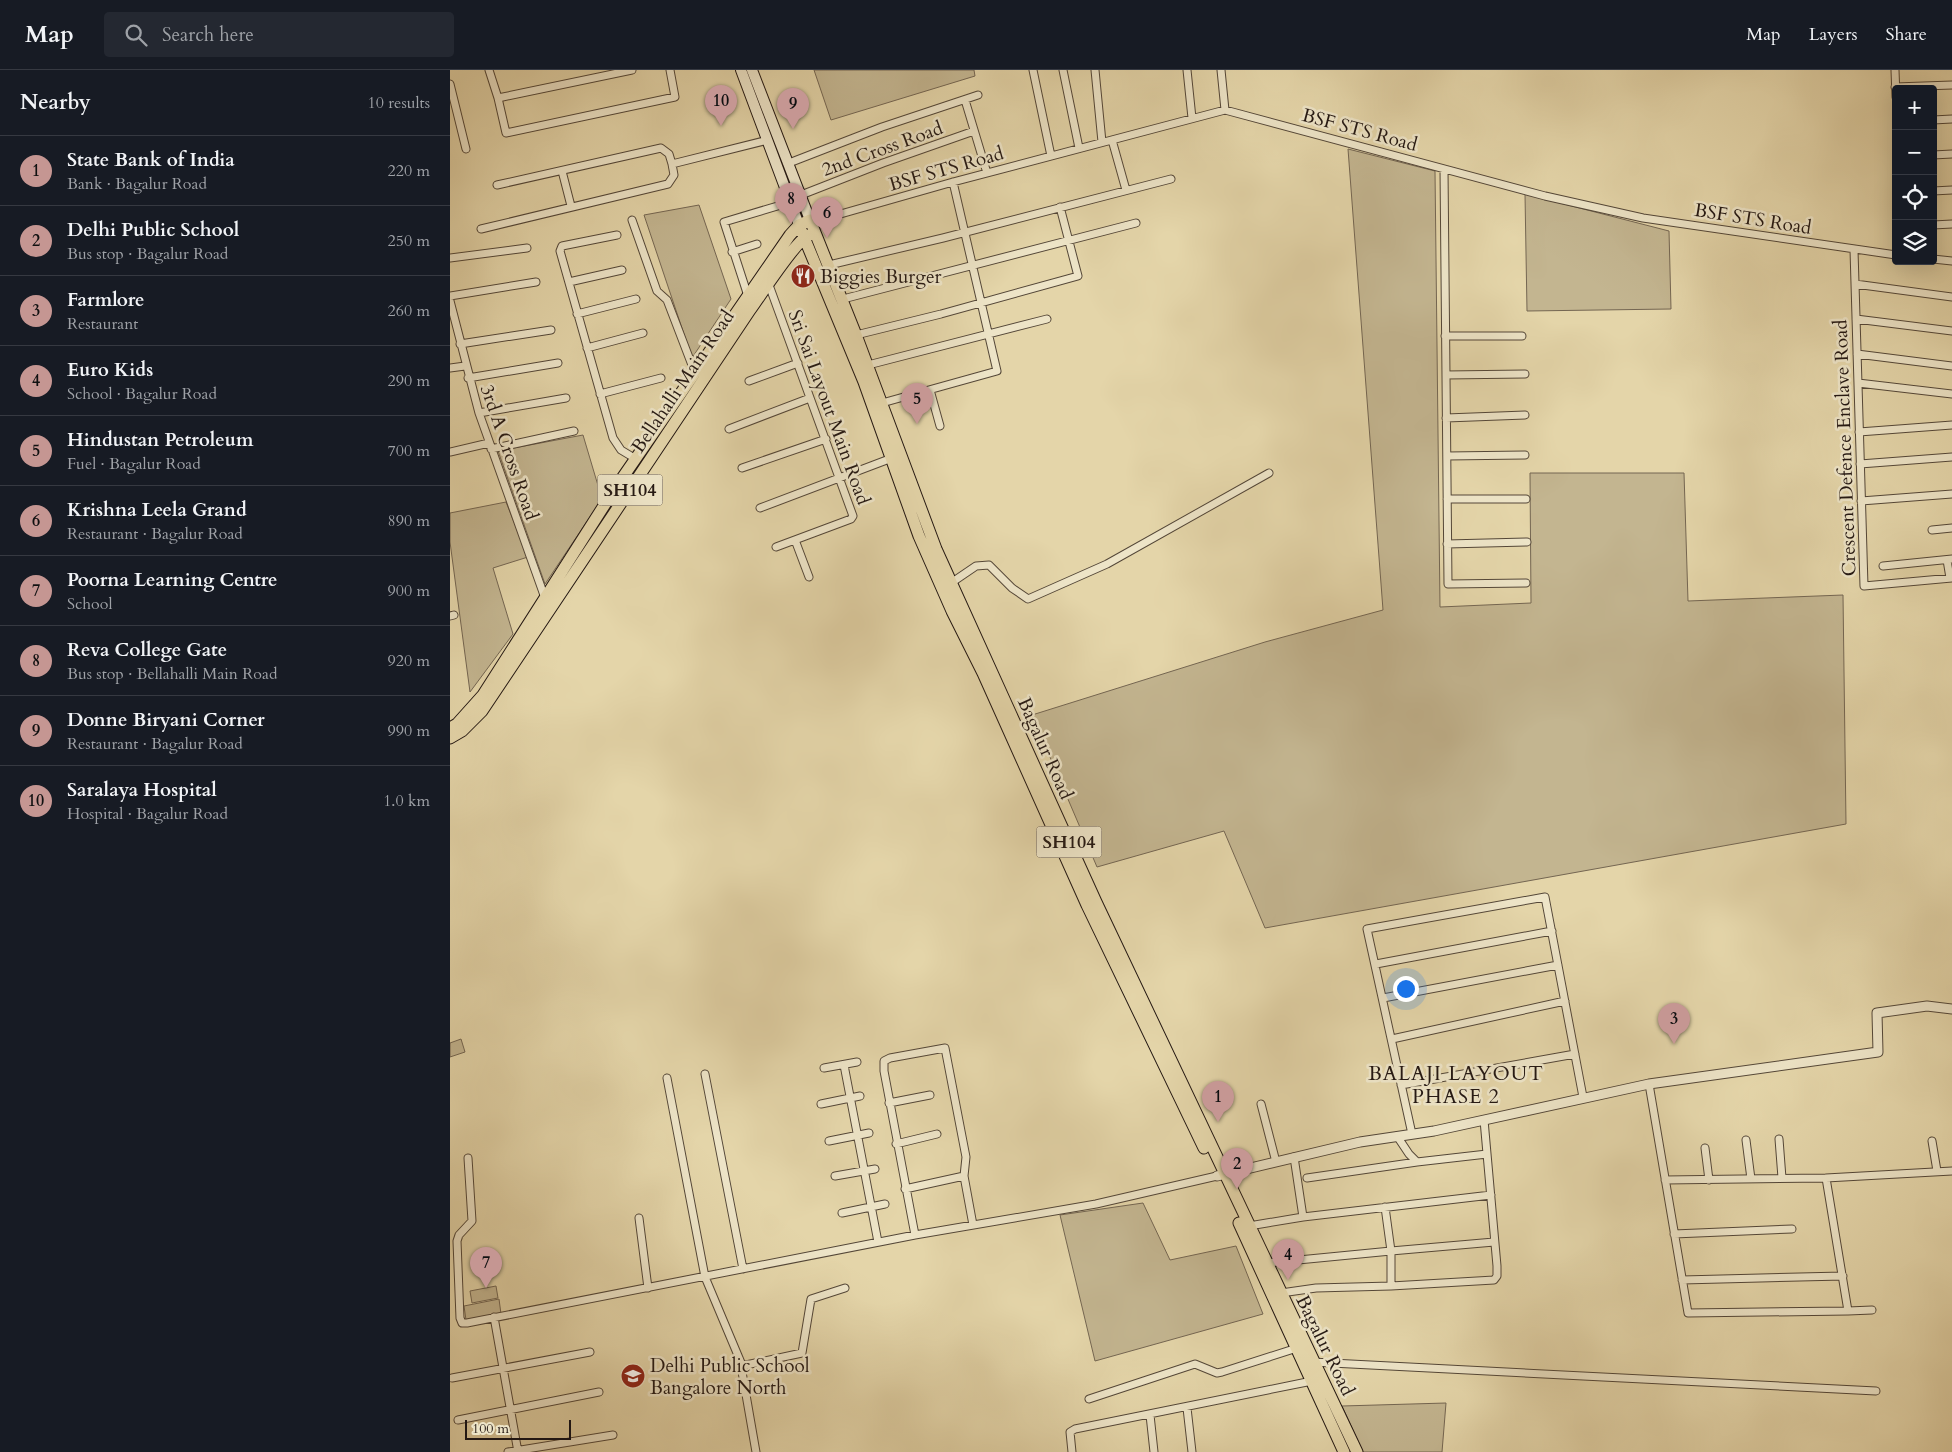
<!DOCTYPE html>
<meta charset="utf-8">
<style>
:root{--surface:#171b24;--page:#242831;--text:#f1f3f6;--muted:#9ea1a6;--line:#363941;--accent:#c59692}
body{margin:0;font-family:Cardo,serif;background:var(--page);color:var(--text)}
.controls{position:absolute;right:15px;top:15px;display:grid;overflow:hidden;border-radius:5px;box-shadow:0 5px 20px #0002}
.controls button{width:45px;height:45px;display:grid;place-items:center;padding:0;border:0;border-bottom:1px solid var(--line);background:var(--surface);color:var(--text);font:25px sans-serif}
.scale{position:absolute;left:15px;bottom:12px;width:106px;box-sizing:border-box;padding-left:5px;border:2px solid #241813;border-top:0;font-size:14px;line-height:18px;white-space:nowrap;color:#241813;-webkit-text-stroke:4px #ede4c7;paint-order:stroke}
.you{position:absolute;left:955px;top:918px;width:18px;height:18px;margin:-12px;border:4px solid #fff;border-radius:50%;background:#1a73e8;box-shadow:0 0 0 8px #1a73e833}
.badge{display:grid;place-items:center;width:32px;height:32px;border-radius:50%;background:var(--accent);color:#111;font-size:16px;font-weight:700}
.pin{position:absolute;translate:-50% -41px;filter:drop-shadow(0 1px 2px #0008)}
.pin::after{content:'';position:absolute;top:26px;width:18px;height:15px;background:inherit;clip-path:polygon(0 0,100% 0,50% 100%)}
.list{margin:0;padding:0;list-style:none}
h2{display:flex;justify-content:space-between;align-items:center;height:65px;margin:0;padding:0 20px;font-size:21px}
h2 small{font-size:16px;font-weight:400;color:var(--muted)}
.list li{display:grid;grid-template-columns:32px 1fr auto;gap:15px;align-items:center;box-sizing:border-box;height:70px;padding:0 20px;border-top:1px solid var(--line)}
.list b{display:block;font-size:19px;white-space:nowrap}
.list p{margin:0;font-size:16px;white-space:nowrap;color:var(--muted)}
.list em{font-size:16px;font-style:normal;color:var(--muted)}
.icon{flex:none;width:28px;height:28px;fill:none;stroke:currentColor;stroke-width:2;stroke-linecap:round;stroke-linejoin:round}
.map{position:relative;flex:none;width:1502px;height:1382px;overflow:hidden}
header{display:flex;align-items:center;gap:30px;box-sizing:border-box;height:70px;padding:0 25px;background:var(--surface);border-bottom:1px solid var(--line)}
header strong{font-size:24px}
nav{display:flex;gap:28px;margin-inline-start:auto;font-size:18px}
.search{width:350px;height:45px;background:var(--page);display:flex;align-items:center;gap:12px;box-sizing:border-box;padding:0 18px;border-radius:5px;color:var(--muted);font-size:19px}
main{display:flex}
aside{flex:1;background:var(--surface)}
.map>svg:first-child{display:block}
.green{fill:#c3b590;stroke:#746652}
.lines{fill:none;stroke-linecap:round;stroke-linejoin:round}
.minor-casing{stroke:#544738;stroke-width:9}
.tertiary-casing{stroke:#544738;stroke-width:11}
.secondary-casing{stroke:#241813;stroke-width:12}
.primary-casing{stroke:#241813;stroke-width:13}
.minor{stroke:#ede4c7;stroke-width:7}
.tertiary{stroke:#ede4c7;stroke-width:9}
.secondary{stroke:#ede4c7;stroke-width:10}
.primary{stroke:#e4d5a9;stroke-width:11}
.labels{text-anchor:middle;stroke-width:5;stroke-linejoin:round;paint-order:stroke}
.shield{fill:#ede4c7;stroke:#605549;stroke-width:1}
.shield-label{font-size:18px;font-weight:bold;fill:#241813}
.street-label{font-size:19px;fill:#241813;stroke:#ede4c7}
.poi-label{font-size:19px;fill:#241813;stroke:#ede4c7;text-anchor:start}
.neighbourhood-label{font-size:20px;letter-spacing:1px;fill:#241813;stroke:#ede4c7}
</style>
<header>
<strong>Map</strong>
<div class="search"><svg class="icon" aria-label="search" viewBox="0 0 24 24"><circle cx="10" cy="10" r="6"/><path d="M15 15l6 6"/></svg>Search here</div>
<nav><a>Map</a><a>Layers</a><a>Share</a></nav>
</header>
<main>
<aside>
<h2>Nearby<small>10 results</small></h2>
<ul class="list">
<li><span class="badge">1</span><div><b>State Bank of India</b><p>Bank · Bagalur Road</p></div><em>220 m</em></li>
<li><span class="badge">2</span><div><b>Delhi Public School</b><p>Bus stop · Bagalur Road</p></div><em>250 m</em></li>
<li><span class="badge">3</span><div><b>Farmlore</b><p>Restaurant</p></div><em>260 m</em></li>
<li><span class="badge">4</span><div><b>Euro Kids</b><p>School · Bagalur Road</p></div><em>290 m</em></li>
<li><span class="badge">5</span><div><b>Hindustan Petroleum</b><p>Fuel · Bagalur Road</p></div><em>700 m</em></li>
<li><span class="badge">6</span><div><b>Krishna Leela Grand</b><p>Restaurant · Bagalur Road</p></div><em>890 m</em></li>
<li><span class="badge">7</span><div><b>Poorna Learning Centre</b><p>School</p></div><em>900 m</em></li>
<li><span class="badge">8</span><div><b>Reva College Gate</b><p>Bus stop · Bellahalli Main Road</p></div><em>920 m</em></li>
<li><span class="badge">9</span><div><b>Donne Biryani Corner</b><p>Restaurant · Bagalur Road</p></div><em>990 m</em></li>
<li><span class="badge">10</span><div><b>Saralaya Hospital</b><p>Hospital · Bagalur Road</p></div><em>1.0 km</em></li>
</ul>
</aside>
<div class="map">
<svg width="1502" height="1382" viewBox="0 0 1502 1382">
<rect width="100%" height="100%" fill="#e4d5a9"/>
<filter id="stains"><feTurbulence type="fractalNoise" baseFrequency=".004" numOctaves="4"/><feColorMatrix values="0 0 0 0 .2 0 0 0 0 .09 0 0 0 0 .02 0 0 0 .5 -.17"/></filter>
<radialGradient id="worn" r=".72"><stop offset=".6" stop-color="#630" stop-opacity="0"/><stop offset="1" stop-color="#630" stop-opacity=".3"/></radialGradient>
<path class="green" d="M364,0H524L525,6L381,50Z
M898,79L985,101L990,537L1081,533L1080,403H1234L1238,531L1393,525L1396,754L815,858L774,761L647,797L582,645L815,572L933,540Z
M1075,124L1219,161L1221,239L1077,241Z
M249,135L281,229L242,288L194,145Z
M133,365L152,429L95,514L48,381Z
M56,432L78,487L43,498L63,564L20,622L0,472V443Z
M11,969L15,982L0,987V973Z
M693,1133L720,1190L786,1176L813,1244L645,1291L610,1145Z
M46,1216L48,1228L22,1233L20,1221Z
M49,1229L51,1244L16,1250L14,1236Z
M996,1333L992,1382H913L892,1336Z"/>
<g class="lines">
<defs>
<path id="minor" d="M39,0L48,28L182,0
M583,0L601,86
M613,0L629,78
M645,0L652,72
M737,0L742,48
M771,0L775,40
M1445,0L1446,27
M0,14L16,79
M1445,17L1502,15
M48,28L56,63L225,27L220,0
M515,30L537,103
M1483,50L1502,49
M662,70L676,120
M1483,85L1502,84
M339,93L432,57L528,25
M994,99L998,514L1076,513
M112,101L121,136
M47,115L211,78L219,84L222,94L318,70
M1483,121L1502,120
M351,125L433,93L524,61
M182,150L207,221L217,230L245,303
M360,150L373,149L503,112L775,40L1095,126L1193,148L1446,185
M1483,155L1502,154
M31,159L218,114L224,105L222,94
M167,165L112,176L110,181L163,368L171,380L186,389
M1404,180L1414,516L1502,508
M282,182L307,174
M0,188L77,178
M1483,189L1502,191
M379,195L493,168L721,109
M119,212L172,200
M1405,214L1502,227
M319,215L403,446L401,449L326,477
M0,226L86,212
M298,226L274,152L341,132
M393,229L686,153
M0,231L29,343L95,528
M127,244L186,229
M1406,249L1502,261
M406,265L491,244L628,206L610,137
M995,266H1072
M10,274L101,260
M137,278L193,263
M1407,284L1502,296
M418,295L597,249
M0,298L15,296
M996,305L1075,304
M18,308L108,293
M299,311L348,293
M1408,313L1502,324
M480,320L490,356
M150,324L211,308
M432,333L547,301L503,112
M29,343L116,328
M996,348L1075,345
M279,359L360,328
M1409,362L1502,355
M41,379L124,361
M0,382L39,373
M997,386L1075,385
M1410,394L1502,387
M292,398L376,369
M997,429H1076
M1411,431L1502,424
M310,438L442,388
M1482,460L1502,458
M345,470L359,507
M997,474L1077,472
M1497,490L1500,508
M1433,496L1502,489
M501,513L526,496L539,495L562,518L578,529L657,494L819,403
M0,546L4,545
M926,894L1102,861
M933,928L1108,895
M942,969L1115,931
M394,995L428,1172
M374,998L407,992
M255,1004L293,1199
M217,1008L255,1207L292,1295
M1199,1014L1238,1243L1398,1241L1376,1108L1215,1110
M951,1015L1125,984
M439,1033L480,1025
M371,1034L410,1026
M811,1034L826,1092
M962,1064L917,859L1095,827L1133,1027
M947,1066L959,1084L967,1092L1037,1084
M1329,1069L1332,1108
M1296,1070L1301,1109
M379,1071L419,1063
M1482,1071L1487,1101
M446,1074L487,1064
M1255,1078L1259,1110
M844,1087L853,1147L1041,1125
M18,1088L22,1151L9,1165L7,1171L10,1248L12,1253H17L465,1165L646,1134L767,1106
M385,1106L425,1099
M857,1108L967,1092
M1376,1108L1502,1101
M455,1119L514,1106
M935,1137L941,1181L1044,1172
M392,1143L435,1134
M189,1148L198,1218
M799,1156L853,1147
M1224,1164L1342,1159
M465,1165L434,1001V991L440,988L495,978L516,1087L514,1106L523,1155
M818,1193L941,1181V1216
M1232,1210L1393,1206
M831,1223L866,1218L941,1216L1044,1210L1047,1206V1196L1034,1050
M1398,1241L1422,1240
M44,1247L68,1382
M862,1292L1426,1321
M2,1308L140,1282
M639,1329L745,1294L767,1303L772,1302L847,1278
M737,1338L742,1382
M700,1345L704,1382
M8,1350L149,1322
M58,1382L163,1365
M306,1382L291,1296L352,1283L361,1229L395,1218
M622,1382L620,1362L625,1359L862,1311"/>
<path id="tertiary" d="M767,1106L910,1072L984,1061L1199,1014L1428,982L1427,943L1477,936L1502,939"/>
<path id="secondary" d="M291,0L349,155
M302,0L360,150"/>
<path id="primary" d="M349,155L414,312L469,466L502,541L533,603L637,835L754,1078
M0,658L7,654L33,625L164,420L340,165L349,155L360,150L406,265L486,479L646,832L907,1382
M0,668L12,661L32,641L300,240C311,225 346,170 359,165
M789,1153L894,1382"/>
</defs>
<use href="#minor" class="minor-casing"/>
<use href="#tertiary" class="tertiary-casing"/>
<use href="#secondary" class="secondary-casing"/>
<use href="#primary" class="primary-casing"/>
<use href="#minor" class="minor"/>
<use href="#tertiary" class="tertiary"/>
<use href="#secondary" class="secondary"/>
<use href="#primary" class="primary"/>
</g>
<defs>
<symbol id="restaurant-disc" viewBox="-11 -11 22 22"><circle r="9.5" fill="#8f2418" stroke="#ede4c7"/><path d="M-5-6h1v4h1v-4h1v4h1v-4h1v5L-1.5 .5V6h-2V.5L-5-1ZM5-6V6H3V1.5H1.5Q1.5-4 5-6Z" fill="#fff"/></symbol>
<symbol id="school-disc" viewBox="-11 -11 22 22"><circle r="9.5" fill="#8f2418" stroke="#ede4c7"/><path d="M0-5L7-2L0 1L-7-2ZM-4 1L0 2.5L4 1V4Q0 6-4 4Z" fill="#fff"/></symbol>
</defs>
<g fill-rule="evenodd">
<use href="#restaurant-disc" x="339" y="192" width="28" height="28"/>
<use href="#school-disc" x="169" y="1292" width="28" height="28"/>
</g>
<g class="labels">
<g class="shield">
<rect x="147.5" y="404.5" width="65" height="31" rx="4"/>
<rect x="586.5" y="756.5" width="65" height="31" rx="4"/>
</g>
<g class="shield-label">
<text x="180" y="426">SH104</text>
<text x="619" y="778">SH104</text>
</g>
<g class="street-label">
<text transform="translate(910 59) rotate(15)" y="7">BSF STS Road</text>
<text transform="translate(432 78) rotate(-20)" y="7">2nd Cross Road</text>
<text transform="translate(496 98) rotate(-16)" y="7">BSF STS Road</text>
<text transform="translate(1303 148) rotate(9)" y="7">BSF STS Road</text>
<text transform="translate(232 311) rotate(-56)" y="7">Bellahalli Main Road</text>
<text transform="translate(380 337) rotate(70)" y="7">Sri Sai Layout Main Road</text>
<text transform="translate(1394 378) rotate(-92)" y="7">Crescent Defence Enclave Road</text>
<text transform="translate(60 382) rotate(71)" y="7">3rd A Cross Road</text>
<text transform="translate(596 678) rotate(66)" y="7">Bagalur Road</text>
<text transform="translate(876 1275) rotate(64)" y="7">Bagalur Road</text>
</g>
<g class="poi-label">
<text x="370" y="213">Biggies Burger</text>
<text x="200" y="1302">Delhi Public School<tspan x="200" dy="22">Bangalore North</tspan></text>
</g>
<g class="neighbourhood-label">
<text x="1006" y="1010">BALAJI LAYOUT<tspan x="1006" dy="23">PHASE 2</tspan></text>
</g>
</g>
<rect width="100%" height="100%" filter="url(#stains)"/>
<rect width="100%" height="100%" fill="url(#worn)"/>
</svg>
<div class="controls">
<button>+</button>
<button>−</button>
<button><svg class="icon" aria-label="locate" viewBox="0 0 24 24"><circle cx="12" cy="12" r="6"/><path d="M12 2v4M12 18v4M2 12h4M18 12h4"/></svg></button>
<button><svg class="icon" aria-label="layers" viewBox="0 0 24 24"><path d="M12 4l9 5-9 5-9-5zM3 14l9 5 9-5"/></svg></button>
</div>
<div class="scale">100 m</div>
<div class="you"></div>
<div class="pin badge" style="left:768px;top:1052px">1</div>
<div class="pin badge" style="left:787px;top:1119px">2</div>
<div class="pin badge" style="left:1224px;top:974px">3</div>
<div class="pin badge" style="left:838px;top:1210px">4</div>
<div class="pin badge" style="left:467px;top:354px">5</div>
<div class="pin badge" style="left:377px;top:168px">6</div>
<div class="pin badge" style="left:36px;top:1218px">7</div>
<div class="pin badge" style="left:341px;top:154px">8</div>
<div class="pin badge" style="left:343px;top:59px">9</div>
<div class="pin badge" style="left:271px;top:56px">10</div>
</div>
</main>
